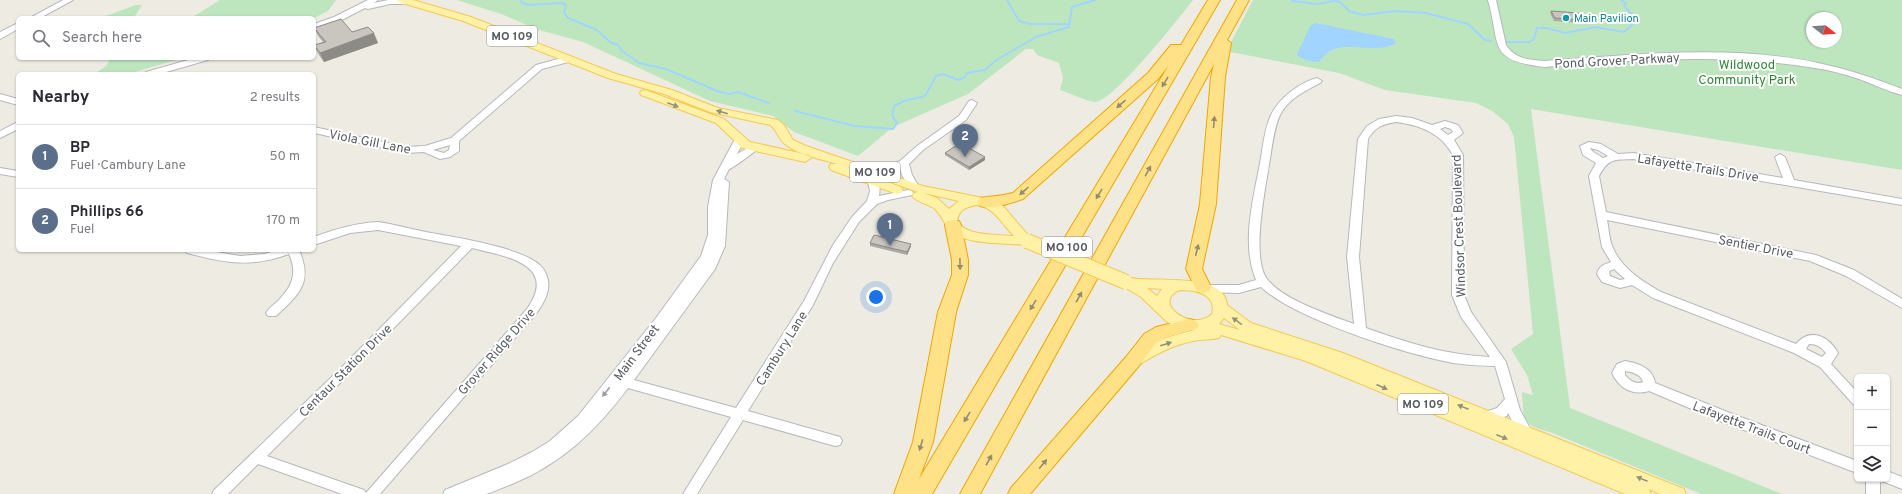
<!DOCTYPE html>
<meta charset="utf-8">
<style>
:root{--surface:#fff;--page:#f2f2f3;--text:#2b2b33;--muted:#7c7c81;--line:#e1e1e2;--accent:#b45309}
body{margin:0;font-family:Overpass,sans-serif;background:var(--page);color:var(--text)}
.controls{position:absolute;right:12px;bottom:12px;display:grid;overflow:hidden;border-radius:6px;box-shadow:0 1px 3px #0004}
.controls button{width:36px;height:36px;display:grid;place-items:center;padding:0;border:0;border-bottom:1px solid var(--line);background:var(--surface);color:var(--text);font:20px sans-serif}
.compass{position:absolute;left:1806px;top:12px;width:36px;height:36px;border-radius:50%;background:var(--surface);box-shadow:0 1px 3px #0004;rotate:107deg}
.you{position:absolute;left:876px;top:297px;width:14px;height:14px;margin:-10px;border:3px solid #fff;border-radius:50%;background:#1a73e8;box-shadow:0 0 0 6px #1a73e833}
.badge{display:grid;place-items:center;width:26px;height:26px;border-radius:50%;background:var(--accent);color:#fff;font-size:13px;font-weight:700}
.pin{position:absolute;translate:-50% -33px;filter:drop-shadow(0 1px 2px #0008)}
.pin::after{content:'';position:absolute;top:21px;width:14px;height:12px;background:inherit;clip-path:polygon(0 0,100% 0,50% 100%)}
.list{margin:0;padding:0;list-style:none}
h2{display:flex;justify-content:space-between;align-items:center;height:52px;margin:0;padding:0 16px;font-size:17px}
h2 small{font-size:13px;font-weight:400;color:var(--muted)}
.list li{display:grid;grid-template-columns:26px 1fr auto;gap:12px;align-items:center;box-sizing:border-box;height:64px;padding:0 16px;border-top:1px solid var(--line)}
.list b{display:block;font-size:15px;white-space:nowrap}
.list p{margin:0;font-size:13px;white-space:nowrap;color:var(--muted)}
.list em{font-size:13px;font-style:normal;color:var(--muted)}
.icon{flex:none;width:22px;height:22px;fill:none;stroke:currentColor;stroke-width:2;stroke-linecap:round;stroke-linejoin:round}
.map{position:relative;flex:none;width:1902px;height:494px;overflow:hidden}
.search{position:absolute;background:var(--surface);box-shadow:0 1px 3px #0004;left:16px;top:16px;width:300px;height:44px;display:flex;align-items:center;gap:10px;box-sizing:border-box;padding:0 14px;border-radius:6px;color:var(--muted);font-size:15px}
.panel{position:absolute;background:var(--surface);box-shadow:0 1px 3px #0004;left:16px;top:72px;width:300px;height:180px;border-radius:6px}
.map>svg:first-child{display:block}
.green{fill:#bee6be;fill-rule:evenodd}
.water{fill:#a1d5ff}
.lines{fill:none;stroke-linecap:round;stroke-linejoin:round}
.stream{stroke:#a1d5ff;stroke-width:2}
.minor-casing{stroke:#b5b8bd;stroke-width:2}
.major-casing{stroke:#f4c955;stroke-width:2}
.highway-casing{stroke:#f0a700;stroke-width:2}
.minor{fill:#fff;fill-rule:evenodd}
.major{fill:#fff1a6;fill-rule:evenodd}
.highway{fill:#ffe288;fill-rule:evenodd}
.major-bridge-casing{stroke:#f4c955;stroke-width:16;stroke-linecap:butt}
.major-bridge{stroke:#fff1a6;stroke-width:14}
.wall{fill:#acaaa4}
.shaded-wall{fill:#8c8b86}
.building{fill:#c8c6bf;stroke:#8c8b86}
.oneway{fill:#948c70}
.oneway2{fill:#94917a}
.oneway3{fill:#9c9ea1}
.culture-dot{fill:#0f9aa8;stroke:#fff;stroke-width:1.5}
.labels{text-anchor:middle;stroke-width:4;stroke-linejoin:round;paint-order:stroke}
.far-culture-label{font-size:11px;fill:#0d838f;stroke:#fff;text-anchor:start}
.shield{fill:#fff;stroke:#8c8e92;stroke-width:1}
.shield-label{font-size:12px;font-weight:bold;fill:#5a5e63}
.street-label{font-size:13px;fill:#5a5e63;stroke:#fff}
.park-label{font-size:13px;fill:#328337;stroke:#fff}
</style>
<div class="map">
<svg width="1902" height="494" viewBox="0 0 1902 494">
<rect width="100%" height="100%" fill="#eeebe2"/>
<path class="green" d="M220,0H336L328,11L314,18H191Z
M457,0H1193C1180,17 1112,103 1095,102C1086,101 1069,93 1060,90L1063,78L1059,63L1037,55L1033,49H1026L968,94L893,127L858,156L794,132L773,116L710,101L583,42L539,30L501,14Z
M1253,0H1902V170L1531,109L1570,408L1782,494H1701L1550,432C1521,424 1524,421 1522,392L1533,395L1527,375L1511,349L1533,334L1514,137L1508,124L1492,111L1476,103L1385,90L1339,73L1230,52L1231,42ZM1812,18H1836V42H1812Z
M136,5H142L135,16L131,18H100Z
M111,58H183L128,74H94L106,66Z"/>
<path class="water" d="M1316,23L1394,39L1396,43C1377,55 1349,40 1330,51C1326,53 1322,59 1319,62C1311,62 1304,60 1298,56L1297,54L1311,25Z"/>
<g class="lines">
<path class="stream" d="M521,0L522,3L529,5L562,3L566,5L564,12L568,18L597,30L610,42L618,45L622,51L639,63L666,69L717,91L729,94L738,92L769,103
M1007,0L1019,21L1030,24H1069
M1292,1L1317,4L1335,1L1340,2L1349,11L1363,15L1395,11L1426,13L1468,24L1485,40L1491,41
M1505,42H1529L1534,39L1537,28H1547L1565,33L1595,27L1624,32L1634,23L1636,18L1624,6L1626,3L1621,0
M795,111L855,126L893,129L897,123L892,115L894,106L904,101L925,96L936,76L943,74L958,80L965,77L967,73L985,70L995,61L1036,37L1069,27L1072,7L1095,0"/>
<defs>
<path id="minor" d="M63,0H73L40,18H30Z
M368,0H378L374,3L388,0H413L414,2L410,4H390L368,9L365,8L340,21L314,30V24L334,17Z
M1488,0H1496L1506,45C1515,59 1529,60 1544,61C1633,55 1730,44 1818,63C1847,69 1874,78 1902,89V95C1887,91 1873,84 1859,79C1845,74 1829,70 1815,68C1725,53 1634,60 1544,67C1487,60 1501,46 1488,0Z
M18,23V29L0,39V32Z
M569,56L573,59L572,61L542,69L459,141V151L450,157L440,159L424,152L406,153L314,133V127L406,147L425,146L451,138L536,65ZM450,145L449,150L444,153L433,150Z
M195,58H209L208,60L159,74H144L146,72Z
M1317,78L1322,81L1320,83C1305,91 1288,99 1280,115C1273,130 1272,149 1269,165C1265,191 1251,258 1267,279C1283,300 1330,315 1354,324L1347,257L1358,139L1367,126L1379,119L1396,116L1412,118L1432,125L1445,121L1458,125L1463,133L1454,140L1463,155L1464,295L1471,312L1506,362L1520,410L1532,432L1530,436L1525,437L1520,436L1508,413L1507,416L1487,422L1482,421L1481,417L1482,413L1497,408L1505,399L1495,366C1481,366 1467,365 1453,363C1405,354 1295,319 1261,287L1239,293L1203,292L1201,289L1203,286L1207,285H1239L1256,280C1241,243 1253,201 1260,163C1263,147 1264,130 1271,115C1279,98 1299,83 1317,78ZM1396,122C1420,125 1441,133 1453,155L1452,295L1461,317L1490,357C1447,355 1407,343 1366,328L1359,257L1368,139C1375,127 1383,124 1396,122ZM1445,127L1451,129L1453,132L1448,135L1440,129Z
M0,94L18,99V105L0,100Z
M972,100L977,103L966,120L923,150L909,164L912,175L919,187L918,189H910L902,175L900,168C891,172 869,177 862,169L867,166L887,167L900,161L917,146L959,116L969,101Z
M18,122V129L0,138V131Z
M739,138L744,141L737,154L755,144L760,147C757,150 732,169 729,169L724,179L729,182L725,246L715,269L634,380L736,408L804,301L833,245L852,217L867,201L870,191L868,182L869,180H877C880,184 880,190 879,196L908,190L912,191L913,193L912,195L888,200L877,204L859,222L833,263L813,305L748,411L840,437L842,441L840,445L835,446L743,420L697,494H683L731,417L628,388C596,431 561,464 512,484C503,487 494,492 486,494C473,494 456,494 443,494L445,490L508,464L532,452L550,441L578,416L656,318L701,256L708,235V207L713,180L734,141Z
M1589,142L1601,144L1618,154L1633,153L1783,178L1775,157L1780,154L1785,157L1794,180L1902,199V205L1633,159C1613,160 1609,158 1599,176L1606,212L1816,255L1854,270L1902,299V308L1846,276L1810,261L1607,220C1609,229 1609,240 1613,248C1622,269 1642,281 1661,292L1796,344C1810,327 1829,336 1838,353L1831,364L1857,392V405L1853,404L1820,367L1794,353L1653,298L1632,285L1620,288L1602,282L1597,274C1599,266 1603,265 1611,262L1602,247L1589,176L1596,163L1583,155L1580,146ZM1590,148L1598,150L1608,156L1603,158L1592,151ZM1615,269V270L1625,279L1620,280L1610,276L1609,271ZM1809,344C1817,344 1821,347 1826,353L1822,357L1806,349Z
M0,168L18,171V177L0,174Z
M378,222C394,224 410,229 426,232C452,237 531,248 544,270C554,286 545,302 535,315L380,494H342L258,464L228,494H212L214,490L342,367L461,246L378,230L350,233L314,245V237C335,229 356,223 378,222ZM472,248C505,256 559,264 527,309L366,493L364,490L267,456L350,373Z
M185,250H205L240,256L264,254L279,250H299C313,282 300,294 276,316H268L266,313C269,308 273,305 277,302C292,287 298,274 289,254C251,268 225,263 187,253Z
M1625,361C1638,363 1653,368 1655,383L1730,413L1857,461V473L1720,421L1649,391C1632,396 1619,388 1612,373L1617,364ZM1625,371C1632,372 1641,374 1643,382C1636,385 1629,380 1625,375Z
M1887,471L1902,477V489L1882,481L1881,479H1887Z
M1866,479H1880V494H1866Z"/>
<path id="major" d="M397,0H413L471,17L616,74L672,90L718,108L778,120L784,125L793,140L806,146L923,186L993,200L1003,206L1033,241L1032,244L1027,245C1007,243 967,245 952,232C945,226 942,216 935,209C929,204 916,202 912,196L914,193L918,192L842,165L901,187L903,190L901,193L897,194L831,170L829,167L831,164H837C821,159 799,155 786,145C779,140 777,130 770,125L710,112L664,94L608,78L463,21L399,2ZM923,193L959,201L949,209L937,198ZM977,205C995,208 1001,223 1014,236C998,234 966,237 957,221C959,209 966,207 977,205Z
M645,90L724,119L750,142L809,155L811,158L805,162L742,148L716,123L641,95L640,93L641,91Z
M1126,277C1148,284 1225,270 1227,305L1251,323L1343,353L1684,489L1686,494H1660L1649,489L1651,494H1625L1306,361L1221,335L1219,338C1211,340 1202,339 1194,341C1175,344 1158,353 1142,363L1137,365L1132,363L1130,359C1138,344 1178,334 1194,330L1176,327L1167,322L1141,297L1121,285L1119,282L1121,279ZM1147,288L1162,289L1157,296ZM1180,290C1196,290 1217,294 1212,314C1192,333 1150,302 1180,290ZM1224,318L1240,330L1219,324Z"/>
<path id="highway" d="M1208,0H1220L932,494H894L913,442L938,312L952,275V260L945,225L947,221L953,220L959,221L961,225L968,260V275L956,312L933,442L919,479L1169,65L1158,79L1023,199C1009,204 994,209 980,206L977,202L980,198C991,196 1002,196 1013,193L1148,73L1171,45H1181Z
M1237,0H1249L1227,40L1231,43L1225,77L1216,204L1202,269L1211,287L1209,291L1203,293L1197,291L1186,269L1200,204L1211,77L1214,64L980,494H960Z
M1190,319L1196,321L1199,325L1196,329L1168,337L1156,343L1138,367L1030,494H1008L1011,488L1126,357L1144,334L1156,327Z"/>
</defs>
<use href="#minor" class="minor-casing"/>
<use href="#major" class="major-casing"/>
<use href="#highway" class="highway-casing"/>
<use href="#minor" class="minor"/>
<use href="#major" class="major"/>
<use href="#highway" class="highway"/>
<defs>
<path id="major-bridge" d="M1027,241L1126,282"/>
</defs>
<use href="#major-bridge" class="major-bridge-casing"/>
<use href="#major-bridge" class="major-bridge"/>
</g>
<path class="wall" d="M1551,11L1583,20L1582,23L1554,21L1550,13Z
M314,28L352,32L378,43L324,62L319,55L314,45L323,42L319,37Z
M945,153L985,157V160L969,170L945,155Z
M870,243L911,246L907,255L870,246Z"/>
<path class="shaded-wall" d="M374,33L378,43L324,62L320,53Z
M985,157V160L969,170V167Z
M911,244V246L907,255V252Z"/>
<path class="building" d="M1551,11L1579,13L1583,20L1555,18Z
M341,19L352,32L368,27L374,33L320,53L314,45L326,42L314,28Z
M960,143L985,157L969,167L945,153Z
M874,235L911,244L907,252L870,243Z"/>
<defs><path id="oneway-solid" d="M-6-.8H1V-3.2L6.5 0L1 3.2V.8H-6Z"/></defs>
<g class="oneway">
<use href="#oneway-solid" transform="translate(1165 82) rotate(121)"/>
<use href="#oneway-solid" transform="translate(1121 104) rotate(139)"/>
<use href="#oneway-solid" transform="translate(1214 122) rotate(-85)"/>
<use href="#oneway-solid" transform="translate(1148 171) rotate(-61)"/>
<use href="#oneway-solid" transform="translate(1024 191) rotate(138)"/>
<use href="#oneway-solid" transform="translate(1099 194) rotate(121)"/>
<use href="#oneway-solid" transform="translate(1197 250) rotate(-76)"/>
<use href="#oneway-solid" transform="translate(960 264) rotate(89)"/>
<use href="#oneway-solid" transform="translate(1079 297) rotate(-61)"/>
<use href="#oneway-solid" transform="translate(1033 305) rotate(121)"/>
<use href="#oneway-solid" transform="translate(967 417) rotate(121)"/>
<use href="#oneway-solid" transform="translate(921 445) rotate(107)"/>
<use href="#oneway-solid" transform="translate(989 460) rotate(-61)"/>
<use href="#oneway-solid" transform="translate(1043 464) rotate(-50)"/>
</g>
<g class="oneway2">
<use href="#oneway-solid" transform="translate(673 105) rotate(21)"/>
<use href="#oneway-solid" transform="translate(722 112) rotate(-164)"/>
<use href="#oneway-solid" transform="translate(1237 321) rotate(-144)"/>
<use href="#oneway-solid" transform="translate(1166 344) rotate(-17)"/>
<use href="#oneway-solid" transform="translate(1382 387) rotate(24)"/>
<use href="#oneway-solid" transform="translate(1463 407) rotate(-158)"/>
<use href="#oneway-solid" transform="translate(1502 437) rotate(22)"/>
<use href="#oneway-solid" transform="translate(1642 479) rotate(-158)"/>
</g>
<use class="oneway3" href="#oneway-solid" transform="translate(606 392) rotate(128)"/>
<circle class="culture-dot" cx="1566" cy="18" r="4"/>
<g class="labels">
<g class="far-culture-label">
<text x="1574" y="22">Main Pavilion</text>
</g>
<g class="shield">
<rect x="487" y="26" width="50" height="20" rx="3"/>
<rect x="850" y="162" width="50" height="20" rx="3"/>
<rect x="1042" y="237" width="50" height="20" rx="3"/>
<rect x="1398" y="394" width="50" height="20" rx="3"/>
</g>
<g class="shield-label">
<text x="512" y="40">MO 109</text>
<text x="875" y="176">MO 109</text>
<text x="1067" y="251">MO 100</text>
<text x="1423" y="408">MO 109</text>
</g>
<g class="street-label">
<text transform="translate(1617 60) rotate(-3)" y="5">Pond Grover Parkway</text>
<text transform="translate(370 141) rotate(11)" y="5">Viola Gill Lane</text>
<text transform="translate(1698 167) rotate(9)" y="5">Lafayette Trails Drive</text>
<text transform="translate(1458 226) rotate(-92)" y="5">Windsor Crest Boulevard</text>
<text transform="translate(1756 246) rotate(11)" y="5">Sentier Drive</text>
<text transform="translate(781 348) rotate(-58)" y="5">Cambury Lane</text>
<text transform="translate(496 351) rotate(-49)" y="5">Grover Ridge Drive</text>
<text transform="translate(636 352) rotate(-53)" y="5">Main Street</text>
<text transform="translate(345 370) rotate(-45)" y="5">Centaur Station Drive</text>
<text transform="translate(1752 427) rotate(21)" y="5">Lafayette Trails Court</text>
</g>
<g class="park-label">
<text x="1747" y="69">Wildwood<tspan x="1747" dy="15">Community Park</tspan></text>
</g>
</g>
</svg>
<div class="controls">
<button>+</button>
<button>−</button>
<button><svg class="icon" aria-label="layers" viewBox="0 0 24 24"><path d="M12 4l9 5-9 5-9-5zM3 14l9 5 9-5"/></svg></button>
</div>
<svg class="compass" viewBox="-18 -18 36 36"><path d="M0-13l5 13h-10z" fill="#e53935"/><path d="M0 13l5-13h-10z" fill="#7c7c81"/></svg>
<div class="you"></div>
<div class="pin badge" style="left:890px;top:246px;background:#5c6f8a">1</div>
<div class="pin badge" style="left:965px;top:157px;background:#5c6f8a">2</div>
<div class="search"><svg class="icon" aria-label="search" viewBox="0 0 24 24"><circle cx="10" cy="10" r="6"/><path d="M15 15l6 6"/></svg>Search here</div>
<section class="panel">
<h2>Nearby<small>2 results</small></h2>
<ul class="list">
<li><span class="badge" style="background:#5c6f8a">1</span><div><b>BP</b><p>Fuel · Cambury Lane</p></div><em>50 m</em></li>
<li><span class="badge" style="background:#5c6f8a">2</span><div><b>Phillips 66</b><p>Fuel</p></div><em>170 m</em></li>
</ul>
</section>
</div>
